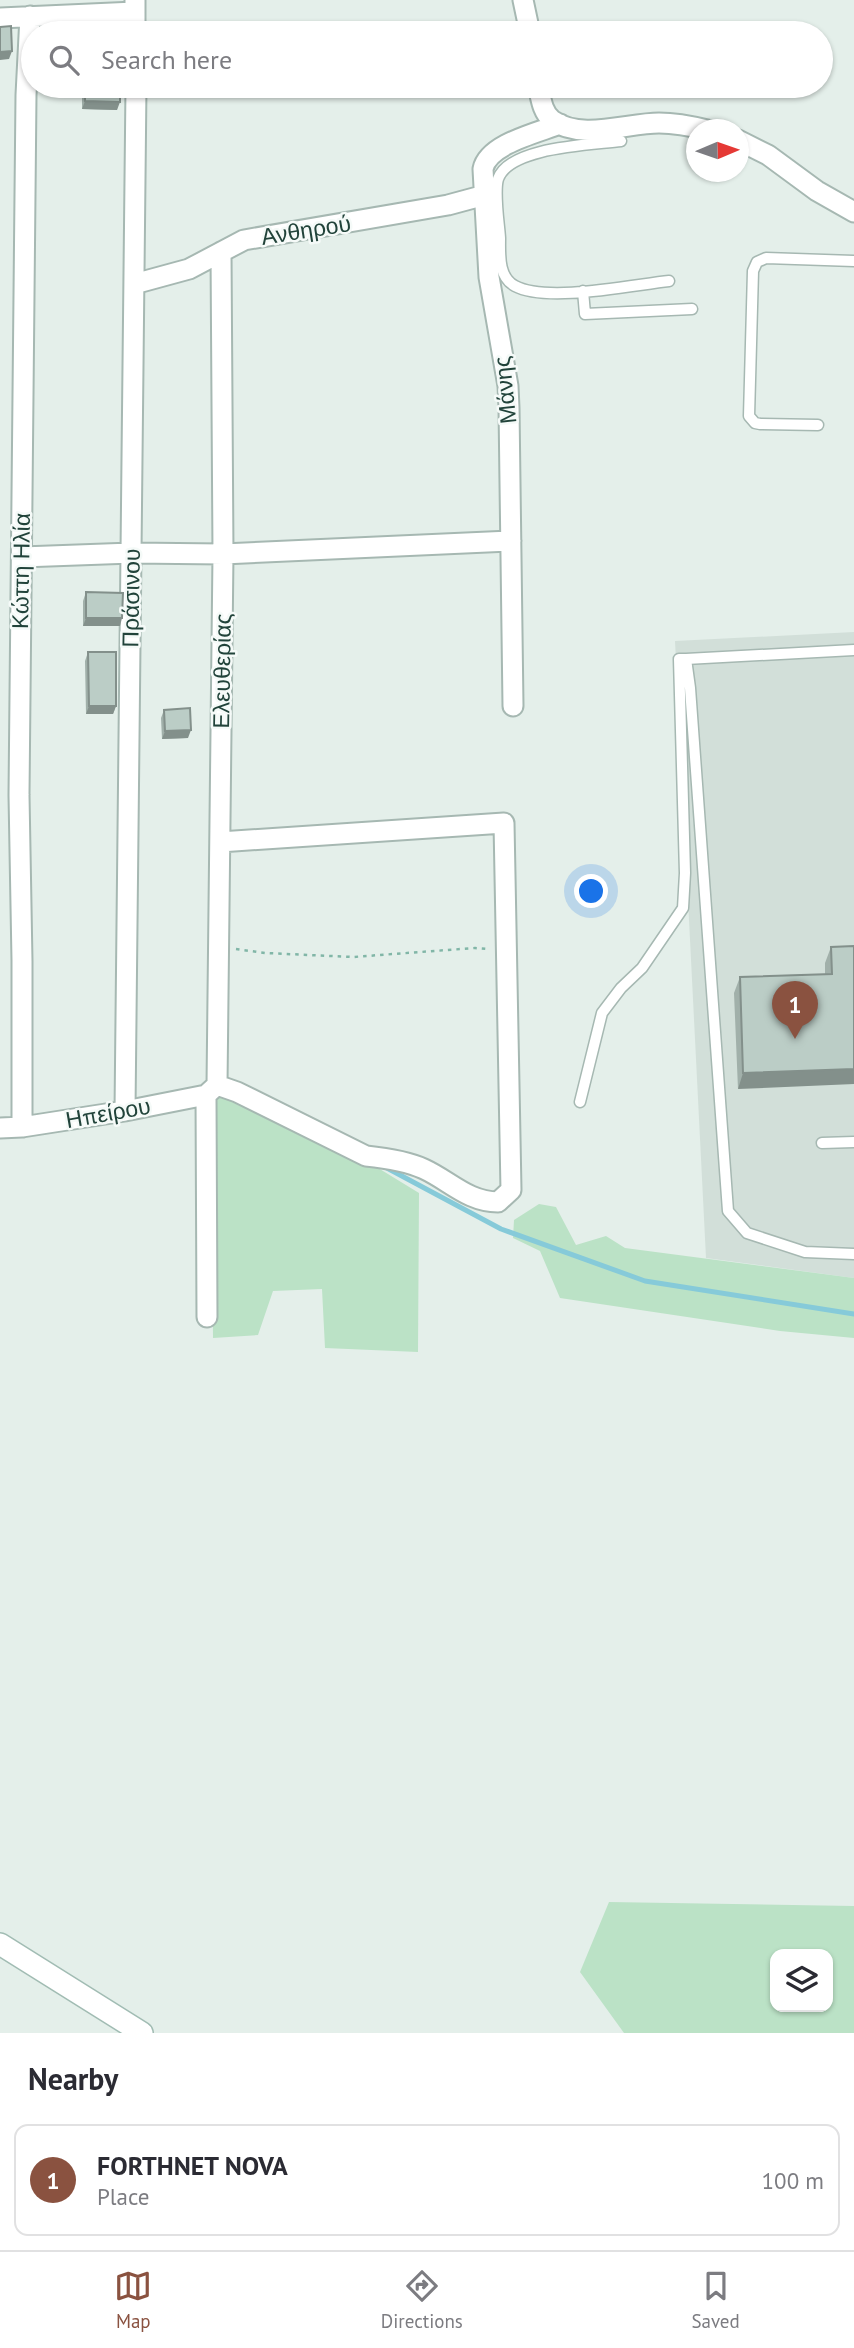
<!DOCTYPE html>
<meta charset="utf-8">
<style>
:root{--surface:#fff;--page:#f7f7f7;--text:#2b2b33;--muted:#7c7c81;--line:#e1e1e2;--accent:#8a5240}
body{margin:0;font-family:"PT Sans",sans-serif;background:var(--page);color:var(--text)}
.controls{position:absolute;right:21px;bottom:21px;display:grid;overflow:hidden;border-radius:14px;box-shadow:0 2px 5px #0004}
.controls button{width:63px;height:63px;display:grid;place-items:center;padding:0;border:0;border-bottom:2px solid var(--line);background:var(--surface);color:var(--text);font:35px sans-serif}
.compass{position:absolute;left:686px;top:119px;width:63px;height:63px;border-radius:50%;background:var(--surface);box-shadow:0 2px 5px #0004;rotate:88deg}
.you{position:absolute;left:592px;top:892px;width:24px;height:24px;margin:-18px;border:5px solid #fff;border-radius:50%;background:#1a73e8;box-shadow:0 0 0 10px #1a73e833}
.badge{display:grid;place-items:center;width:46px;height:46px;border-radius:50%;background:var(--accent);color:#fff;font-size:23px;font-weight:700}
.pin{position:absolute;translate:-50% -58px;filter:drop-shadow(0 2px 4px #0008)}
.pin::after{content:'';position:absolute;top:37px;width:24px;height:21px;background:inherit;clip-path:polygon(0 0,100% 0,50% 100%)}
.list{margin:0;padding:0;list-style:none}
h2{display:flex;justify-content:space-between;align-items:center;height:91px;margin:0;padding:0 28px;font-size:30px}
h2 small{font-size:23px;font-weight:400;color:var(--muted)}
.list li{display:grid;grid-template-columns:46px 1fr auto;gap:21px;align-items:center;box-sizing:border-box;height:112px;margin:0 14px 14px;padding:0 14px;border:2px solid var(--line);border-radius:14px}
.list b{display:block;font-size:26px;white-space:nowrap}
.list p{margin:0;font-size:23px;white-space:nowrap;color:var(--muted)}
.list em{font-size:23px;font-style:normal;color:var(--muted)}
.icon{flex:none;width:38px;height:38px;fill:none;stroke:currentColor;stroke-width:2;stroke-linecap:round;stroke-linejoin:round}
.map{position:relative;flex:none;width:854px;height:2033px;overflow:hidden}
.search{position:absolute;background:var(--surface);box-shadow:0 2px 5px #0004;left:21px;right:21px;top:21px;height:77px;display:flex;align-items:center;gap:18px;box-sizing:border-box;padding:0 24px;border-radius:38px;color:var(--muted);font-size:26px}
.sheet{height:217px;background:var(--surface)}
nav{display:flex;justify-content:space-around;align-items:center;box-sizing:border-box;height:98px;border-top:2px solid var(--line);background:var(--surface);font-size:19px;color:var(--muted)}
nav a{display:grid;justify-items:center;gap:4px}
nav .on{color:var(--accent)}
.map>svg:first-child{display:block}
.built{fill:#d2dfd9}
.green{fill:#bbe2c6;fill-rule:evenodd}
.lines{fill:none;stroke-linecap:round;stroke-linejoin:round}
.stream{stroke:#86cad9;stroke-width:5}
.lane-casing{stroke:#a6b8b2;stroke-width:13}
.street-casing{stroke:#a6b8b2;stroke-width:23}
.secondary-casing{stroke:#a1bcb3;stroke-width:24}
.path{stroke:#81b6a7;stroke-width:2.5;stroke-dasharray:3.5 5;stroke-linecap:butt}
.lane{stroke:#fff;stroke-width:10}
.street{stroke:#fff;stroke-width:19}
.secondary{stroke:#fff;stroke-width:21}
.wall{fill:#a1b0aa}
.shaded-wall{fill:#83908b}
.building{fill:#bbcdc6;stroke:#83908b;stroke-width:2}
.labels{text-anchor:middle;stroke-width:5;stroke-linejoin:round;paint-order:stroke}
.street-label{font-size:23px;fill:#21433a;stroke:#f5faf8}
</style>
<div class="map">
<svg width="854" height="2033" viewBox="0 0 854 2033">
<rect width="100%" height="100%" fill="#e4efea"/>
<path class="built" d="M854,632V1278L706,1258L675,641Z"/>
<path class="green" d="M230,1091L365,1160L419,1193L418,1352L325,1348L322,1289L273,1291L258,1335L213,1338L211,1101Z
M539,1204L556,1207L576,1245L606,1236L625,1248L854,1278V1338L780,1331L560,1298L540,1251L513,1238L514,1220Z
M609,1902L854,1906V2033H624L580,1972ZM828,1954V2007H775V1954Z"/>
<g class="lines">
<path class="stream" d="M385,1167L501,1229L645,1281L854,1314"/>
<defs>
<path id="lane" d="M621,141C590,145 509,147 498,179C494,193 499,223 500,238C500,254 498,277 515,286C547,303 632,285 669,281
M583,291L585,314L692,309
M818,425L760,424L755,423L749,416L753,271L757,262L766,258L854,261
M854,650L686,659L690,688L728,1211L747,1233L805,1252L854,1254
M580,1102L602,1013L621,988L642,968L683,908L685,873L679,659H686
M822,1143L854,1142"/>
<path id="street" d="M135,0V33
M523,0L530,33
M0,18L135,12
M538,86C541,98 542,112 552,120C581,141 627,123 659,123C675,123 691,126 707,130
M738,140L768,155L817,191L854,212
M134,284L189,269L244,240L448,205L485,195
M22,557L132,553L223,554L511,541
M513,706L509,408L508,386L489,277L483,169C488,144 537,133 560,124
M217,1085L237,1092L366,1156C385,1158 407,1161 424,1169C450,1181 468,1202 498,1202L511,1190L504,823L220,842
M206,1095L207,1317
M125,1111L136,86
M22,1127V961L19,795L26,95L30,16
M0,1128L22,1127L125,1111L206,1095L217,1085L223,554L221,252"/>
<path id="secondary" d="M0,1944L142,2033"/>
</defs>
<use href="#lane" class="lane-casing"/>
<use href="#street" class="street-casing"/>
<use href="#secondary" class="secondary-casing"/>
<path class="path" d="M236,949L265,953L353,957L475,948L487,949"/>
<use href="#lane" class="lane"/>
<use href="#street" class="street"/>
<use href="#secondary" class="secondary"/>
</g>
<path class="wall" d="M82,86H120L117,110L82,109Z
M86,592L120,626H83V601Z
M88,652L116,706L113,714H86L85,661Z
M164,710L188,738L162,739L161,718Z
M854,946L738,1089L734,993L740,977L825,974V963L831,947Z"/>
<path class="shaded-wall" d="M12,51L9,59L0,60V52Z
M85,101L120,102L117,110L82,109Z
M86,618H122L120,626H83Z
M89,706H116L113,714H86Z
M191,730L188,738L162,739L165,731Z
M854,1069V1084L738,1089L743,1073Z"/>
<path class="building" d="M11,26L12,51L0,52V27Z
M85,86H120V102L85,101Z
M86,592L123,593L122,618H86Z
M88,652H116V706H89Z
M190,708L191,730L165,731L164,710Z
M854,946V1069L743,1073L740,977L832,974L831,947Z"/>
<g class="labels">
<g class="street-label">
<text transform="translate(306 230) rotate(-9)" y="8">Ανθηρού</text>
<text transform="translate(505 390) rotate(-96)" y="8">Μάνης</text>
<text transform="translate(21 571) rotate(-89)" y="8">Κώττη Ηλία</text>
<text transform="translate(131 598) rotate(-89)" y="8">Πράσινου</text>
<text transform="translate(222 671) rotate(-89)" y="8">Ελευθερίας</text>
<text transform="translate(108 1113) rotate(-10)" y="8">Ηπείρου</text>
</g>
</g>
</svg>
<div class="controls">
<button><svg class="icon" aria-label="layers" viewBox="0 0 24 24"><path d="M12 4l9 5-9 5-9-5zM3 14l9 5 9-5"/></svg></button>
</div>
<svg class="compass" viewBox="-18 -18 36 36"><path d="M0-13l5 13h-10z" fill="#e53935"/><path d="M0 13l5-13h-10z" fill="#7c7c81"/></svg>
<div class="you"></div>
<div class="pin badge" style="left:795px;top:1039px">1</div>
<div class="search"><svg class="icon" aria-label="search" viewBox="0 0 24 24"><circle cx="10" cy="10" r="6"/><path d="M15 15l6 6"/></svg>Search here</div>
</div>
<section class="sheet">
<h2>Nearby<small></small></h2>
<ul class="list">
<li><span class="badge">1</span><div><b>FORTHNET NOVA</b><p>Place</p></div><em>100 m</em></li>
</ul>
</section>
<nav>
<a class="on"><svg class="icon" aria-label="map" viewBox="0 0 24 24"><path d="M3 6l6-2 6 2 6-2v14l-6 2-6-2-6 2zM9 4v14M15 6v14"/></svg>Map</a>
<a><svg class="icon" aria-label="directions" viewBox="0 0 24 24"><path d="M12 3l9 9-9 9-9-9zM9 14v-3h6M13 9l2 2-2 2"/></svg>Directions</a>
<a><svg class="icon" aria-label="saved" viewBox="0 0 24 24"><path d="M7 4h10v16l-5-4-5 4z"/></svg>Saved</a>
</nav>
